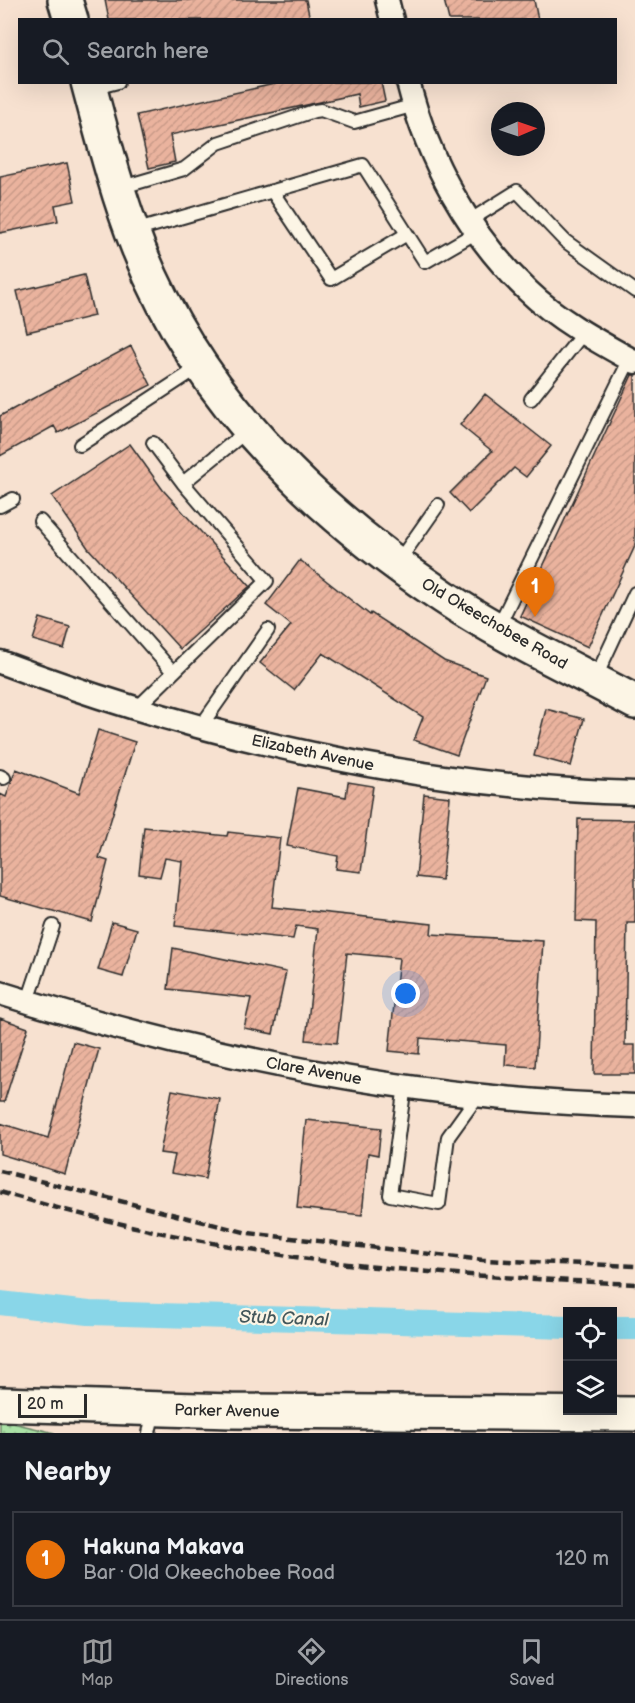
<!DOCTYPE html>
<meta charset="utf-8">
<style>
:root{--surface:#171b24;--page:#20242c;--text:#f1f3f6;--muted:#9ea1a6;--line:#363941;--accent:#98999b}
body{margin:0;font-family:"Balsamiq Sans",sans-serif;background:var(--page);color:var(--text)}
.controls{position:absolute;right:18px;bottom:18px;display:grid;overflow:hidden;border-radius:0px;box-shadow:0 6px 24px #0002}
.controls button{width:54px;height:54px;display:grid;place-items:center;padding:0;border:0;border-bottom:2px solid var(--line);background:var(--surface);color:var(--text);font:30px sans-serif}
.compass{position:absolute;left:491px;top:102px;width:54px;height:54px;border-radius:50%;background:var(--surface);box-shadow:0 6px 24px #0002;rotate:88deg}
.scale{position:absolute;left:18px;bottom:15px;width:69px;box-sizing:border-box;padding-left:6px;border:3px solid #2b2b2b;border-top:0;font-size:16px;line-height:21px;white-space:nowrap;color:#2b2b2b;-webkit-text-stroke:4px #fcf5e5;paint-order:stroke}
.you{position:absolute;left:406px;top:994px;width:21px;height:21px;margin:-15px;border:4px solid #fff;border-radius:50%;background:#1a73e8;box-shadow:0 0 0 9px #1a73e833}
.badge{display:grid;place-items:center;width:39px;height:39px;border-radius:50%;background:var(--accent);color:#fff;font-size:20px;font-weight:700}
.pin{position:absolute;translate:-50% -50px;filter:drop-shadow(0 2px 3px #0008)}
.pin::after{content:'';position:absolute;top:32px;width:21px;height:18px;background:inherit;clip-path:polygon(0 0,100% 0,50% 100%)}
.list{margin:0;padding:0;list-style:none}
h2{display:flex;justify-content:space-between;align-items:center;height:78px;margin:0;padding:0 24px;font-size:26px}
h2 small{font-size:20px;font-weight:400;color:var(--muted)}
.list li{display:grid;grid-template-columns:39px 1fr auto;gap:18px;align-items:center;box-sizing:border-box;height:96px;margin:0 12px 12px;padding:0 12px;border:2px solid var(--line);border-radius:0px}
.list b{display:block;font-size:22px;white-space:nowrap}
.list p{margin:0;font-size:20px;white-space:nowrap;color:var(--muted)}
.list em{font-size:20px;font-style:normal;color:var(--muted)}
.icon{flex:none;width:33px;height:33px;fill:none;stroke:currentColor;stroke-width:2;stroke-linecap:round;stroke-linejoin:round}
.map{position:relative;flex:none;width:635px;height:1433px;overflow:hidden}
.search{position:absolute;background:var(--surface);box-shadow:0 6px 24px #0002;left:18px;right:18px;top:18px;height:66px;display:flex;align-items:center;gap:15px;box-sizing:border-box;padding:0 21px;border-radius:0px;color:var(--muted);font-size:22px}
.sheet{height:186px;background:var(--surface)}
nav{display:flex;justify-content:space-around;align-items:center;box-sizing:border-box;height:84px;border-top:2px solid var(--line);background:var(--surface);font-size:16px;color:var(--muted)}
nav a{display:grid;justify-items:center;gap:3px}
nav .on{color:var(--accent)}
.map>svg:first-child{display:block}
.grass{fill:url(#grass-dots);stroke:#6b8668;stroke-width:1.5}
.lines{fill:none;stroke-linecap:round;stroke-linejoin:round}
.canal{stroke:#89d6e8;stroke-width:24}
.building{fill:url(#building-hatch);stroke:#2b2b2b;stroke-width:1.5}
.lane-casing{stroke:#2b2b2b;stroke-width:16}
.street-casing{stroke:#2b2b2b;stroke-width:27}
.secondary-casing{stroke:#2b2b2b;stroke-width:38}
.lane{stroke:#fcf5e5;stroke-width:12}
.street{stroke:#fcf5e5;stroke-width:22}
.secondary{stroke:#fcf5e5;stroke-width:33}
.rail{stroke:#2b2b2b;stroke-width:4.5;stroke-dasharray:9 4.5;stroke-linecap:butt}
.labels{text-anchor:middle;stroke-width:4.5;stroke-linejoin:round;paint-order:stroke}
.street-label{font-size:16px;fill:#2b2b2b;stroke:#fcf5e5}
.water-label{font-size:18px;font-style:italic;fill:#42565a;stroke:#fcf5e5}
</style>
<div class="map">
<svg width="635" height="1433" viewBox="0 0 635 1433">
<defs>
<pattern id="grass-dots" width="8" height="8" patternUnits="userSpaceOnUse" patternTransform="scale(1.5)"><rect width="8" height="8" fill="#abe2a6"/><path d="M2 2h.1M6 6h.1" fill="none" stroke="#93c28f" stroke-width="1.8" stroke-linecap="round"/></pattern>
<pattern id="building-hatch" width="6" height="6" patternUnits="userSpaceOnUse" patternTransform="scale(1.5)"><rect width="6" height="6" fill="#eab39e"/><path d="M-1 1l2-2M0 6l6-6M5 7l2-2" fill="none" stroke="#c99a88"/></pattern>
</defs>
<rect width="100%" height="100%" fill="#f7e1d0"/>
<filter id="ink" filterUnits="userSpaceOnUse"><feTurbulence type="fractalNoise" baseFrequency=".0167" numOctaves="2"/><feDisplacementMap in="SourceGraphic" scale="12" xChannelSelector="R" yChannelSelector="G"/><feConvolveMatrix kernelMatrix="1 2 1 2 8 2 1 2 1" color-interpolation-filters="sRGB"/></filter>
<g filter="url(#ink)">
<path class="grass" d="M0,1420L55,1433H0Z"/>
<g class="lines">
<path class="canal" d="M0,1303L89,1313L568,1327
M612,1328H635"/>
</g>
<path class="building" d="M105,0H306L310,20H109Z
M444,0H534L538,20H449Z
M283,82H381L385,101L359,107L357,94L170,135L175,162L149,168L137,115Z
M67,163L75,201L55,205L58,221L0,233V177Z
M84,275L94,316L27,332L17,291Z
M131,346L151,385L58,433L54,426L0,456V416Z
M632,375H635V546L588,647L520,616Z
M485,394L551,446L526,477L514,468L469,513L450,493L492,451L460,425Z
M130,444L163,490L250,586L180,649L88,548L52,496Z
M300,560L370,615L371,613L444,661L486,676L457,755L414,740L423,717L323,653L294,690L260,663L291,625L266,605Z
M40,618L70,627L64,649L33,640Z
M546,709L584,719L571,766L534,756Z
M98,730L135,742L99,858L108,861L92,922L0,896V794L6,797L16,769L79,793Z
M348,782L373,786L361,872L336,869L338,856L287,846L298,788L346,797Z
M424,794L450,797L442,880L416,877Z
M578,819L635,820V923H627L625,1045H635V1074H594L596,922L576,921Z
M144,827L227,836L228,832L280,838L272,907L432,924L431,934L543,941L535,1067L505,1065L506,1045L420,1038L419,1054L389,1051L399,958L347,953L337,1043L306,1040L318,929L296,926L293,939L175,926L182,861L165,858L160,877L139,874Z
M112,922L137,929L123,977L98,970Z
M173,948L286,972L273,1034L244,1028L251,998L168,989Z
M0,1018L28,1028L4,1102H0Z
M73,1042L99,1049L65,1174L0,1154V1123L48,1138Z
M172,1090L220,1099L205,1179L171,1173L175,1155L160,1153Z
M306,1120L381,1128L378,1155L368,1153L362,1215L297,1208Z"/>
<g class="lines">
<defs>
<path id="lane" d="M91,89L118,82
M119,188L184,169L218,143L314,111L321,110L354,122L415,105
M272,191L331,279L407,234
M469,221L517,191L565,241L635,291
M134,231L363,165L425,262L477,232
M531,399L584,332
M153,443L183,483L248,430
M80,445L199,367
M0,506L13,499
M40,521L173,672
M398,562L438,505
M498,627L630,359
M595,679L635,593
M137,708L267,581L183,483
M201,726L268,630
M0,776L4,778
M28,1001L53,926
M405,1085L390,1195L439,1204L448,1137L479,1094
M149,1433L154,1410"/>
<path id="street" d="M387,0L392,20
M408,82C428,161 469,235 528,291C558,320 599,342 635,362
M0,662C199,737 421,788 635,793
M0,993C205,1058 420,1100 635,1106"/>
<path id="secondary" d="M65,0L71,20
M88,82C103,138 117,194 138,247C197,397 313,510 444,597C504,637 572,668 635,702
M0,1404L231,1411L635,1414"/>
</defs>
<use href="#lane" class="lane-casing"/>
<use href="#street" class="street-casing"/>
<use href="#secondary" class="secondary-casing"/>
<use href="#lane" class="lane"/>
<use href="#street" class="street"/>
<use href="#secondary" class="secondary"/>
<path class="rail" d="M0,1171L248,1233L483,1260L635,1266
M0,1192C106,1223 214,1246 323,1261C426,1274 531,1279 635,1284"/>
</g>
</g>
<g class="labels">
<g class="street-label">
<text transform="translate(495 623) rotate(30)" y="6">Old Okeechobee Road</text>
<text transform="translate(313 752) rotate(12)" y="6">Elizabeth Avenue</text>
<text transform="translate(314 1070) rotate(10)" y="6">Clare Avenue</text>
<text transform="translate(227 1410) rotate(1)" y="6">Parker Avenue</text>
</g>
<g class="water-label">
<text transform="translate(284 1318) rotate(2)" y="6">Stub Canal</text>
</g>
</g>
</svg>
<div class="controls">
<button><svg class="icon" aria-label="locate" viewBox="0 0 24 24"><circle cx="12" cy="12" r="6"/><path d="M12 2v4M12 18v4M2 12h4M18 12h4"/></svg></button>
<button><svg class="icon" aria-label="layers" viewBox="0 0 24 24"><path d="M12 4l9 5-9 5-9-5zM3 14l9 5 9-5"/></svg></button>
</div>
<svg class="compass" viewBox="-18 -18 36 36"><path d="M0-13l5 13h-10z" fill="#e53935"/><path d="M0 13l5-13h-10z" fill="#9ea1a6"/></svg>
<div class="scale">20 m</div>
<div class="you"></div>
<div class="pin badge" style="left:535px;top:617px;background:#e8710a">1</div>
<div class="search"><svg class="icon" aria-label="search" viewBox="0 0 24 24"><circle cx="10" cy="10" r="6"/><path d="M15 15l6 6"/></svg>Search here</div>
</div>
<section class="sheet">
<h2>Nearby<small></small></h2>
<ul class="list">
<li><span class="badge" style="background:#e8710a">1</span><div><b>Hakuna Makava</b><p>Bar · Old Okeechobee Road</p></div><em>120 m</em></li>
</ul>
</section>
<nav>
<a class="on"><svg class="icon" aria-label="map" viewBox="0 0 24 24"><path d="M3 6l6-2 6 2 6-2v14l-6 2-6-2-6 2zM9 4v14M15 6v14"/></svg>Map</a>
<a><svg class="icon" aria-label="directions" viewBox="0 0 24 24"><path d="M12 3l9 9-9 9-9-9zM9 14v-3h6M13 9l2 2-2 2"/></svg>Directions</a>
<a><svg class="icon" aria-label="saved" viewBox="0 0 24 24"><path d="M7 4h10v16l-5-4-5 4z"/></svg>Saved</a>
</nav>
